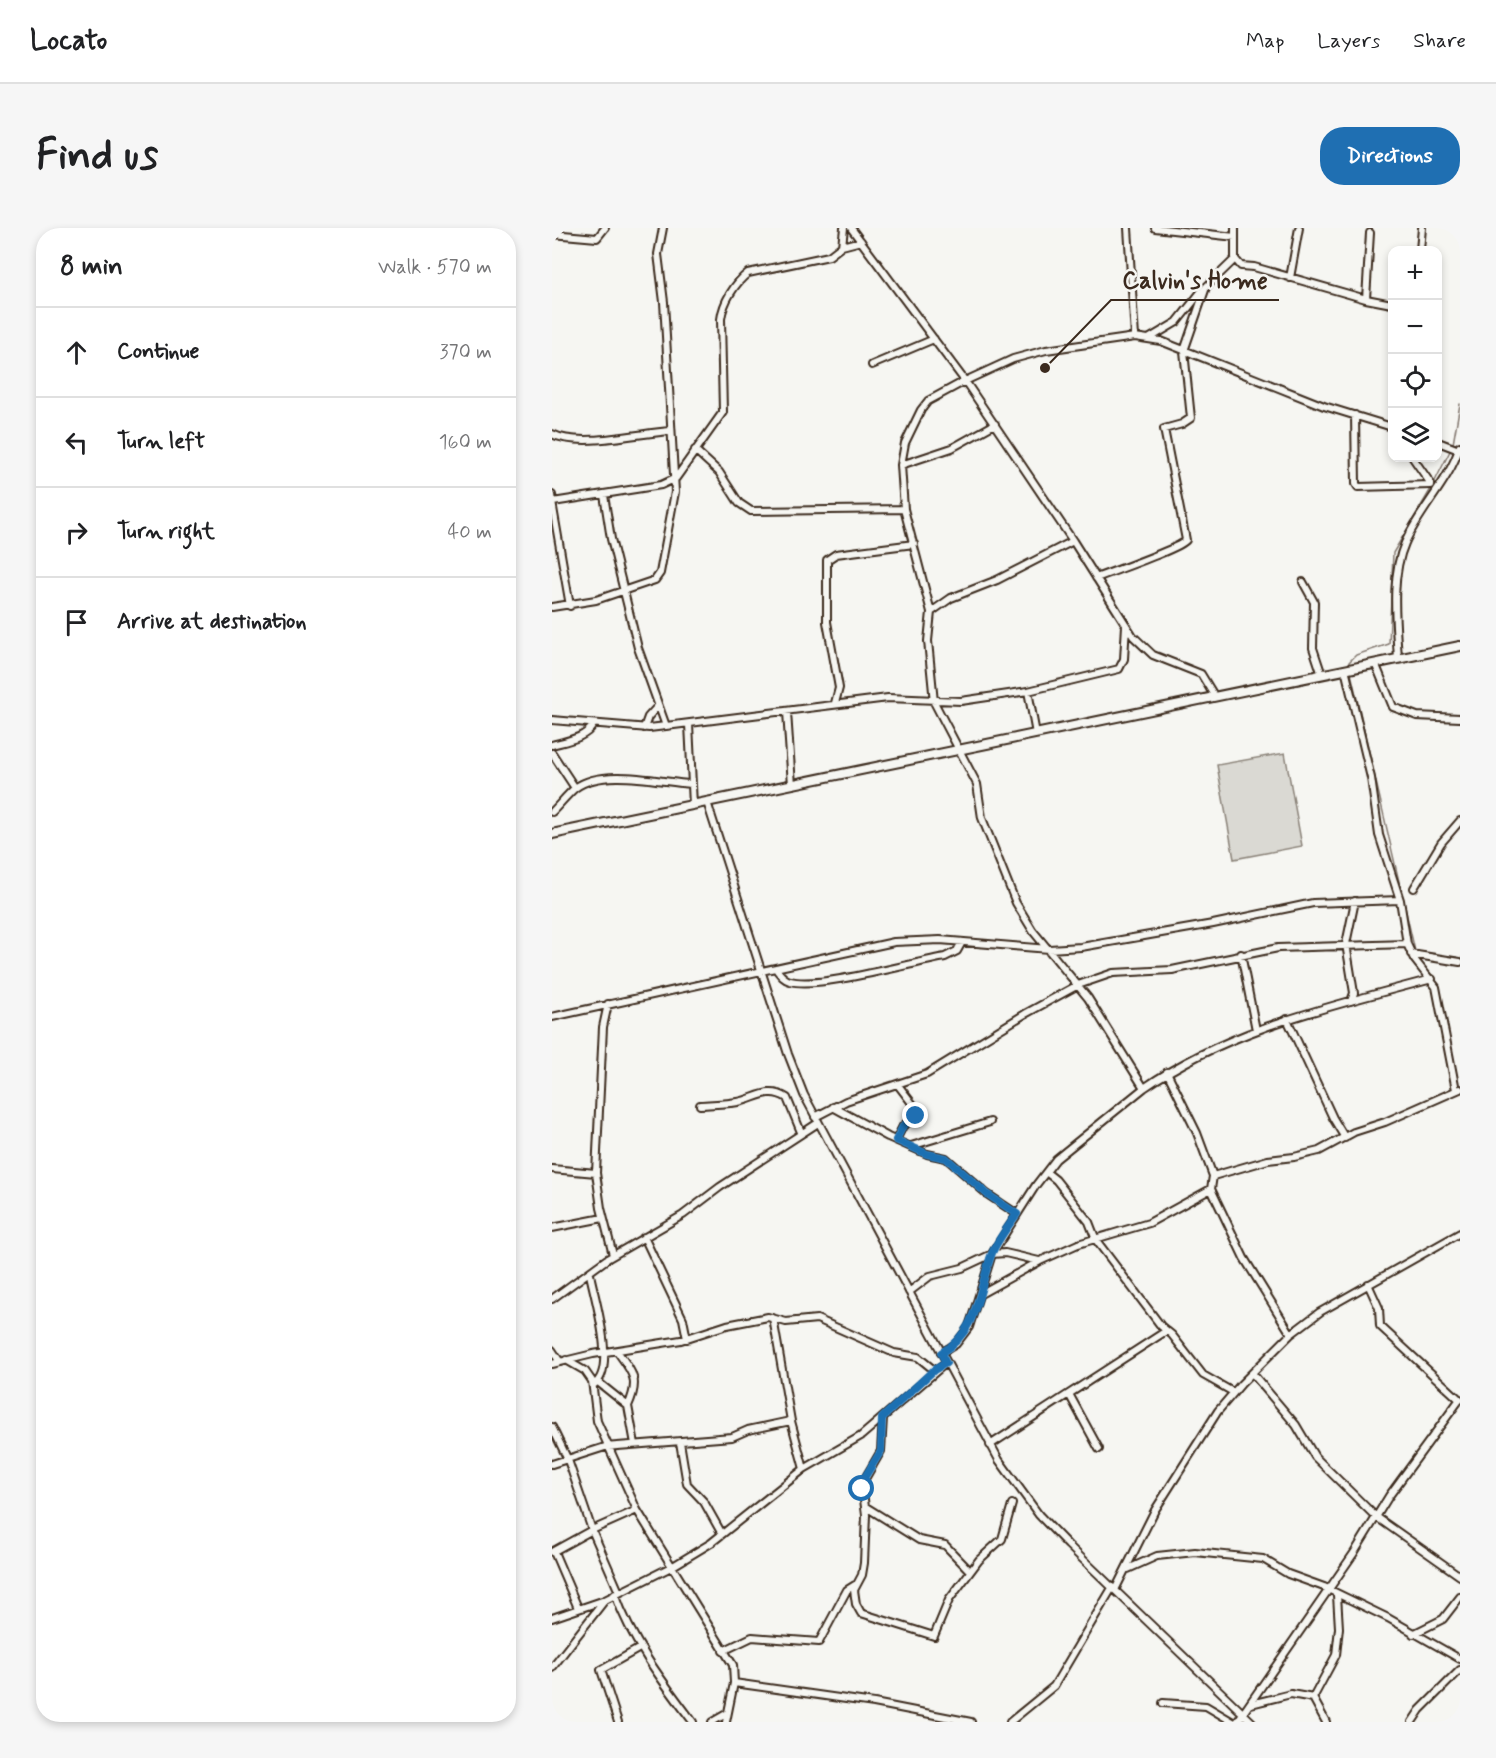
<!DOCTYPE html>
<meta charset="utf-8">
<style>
:root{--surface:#fff;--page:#f6f6f6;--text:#202124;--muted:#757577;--line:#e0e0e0;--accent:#1f6fb2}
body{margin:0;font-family:Mynerve,sans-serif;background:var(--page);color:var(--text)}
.controls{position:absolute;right:18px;top:18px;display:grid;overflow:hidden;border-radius:12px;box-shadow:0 3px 9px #0003}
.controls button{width:54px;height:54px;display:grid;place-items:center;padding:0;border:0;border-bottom:2px solid var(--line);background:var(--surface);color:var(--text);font:30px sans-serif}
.stop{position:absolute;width:18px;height:18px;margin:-14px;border:4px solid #1f6fb2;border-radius:50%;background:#fff}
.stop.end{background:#1f6fb2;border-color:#fff;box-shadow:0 2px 6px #0008}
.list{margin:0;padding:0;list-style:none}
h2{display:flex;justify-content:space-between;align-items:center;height:78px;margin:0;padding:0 24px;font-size:26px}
h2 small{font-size:20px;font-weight:400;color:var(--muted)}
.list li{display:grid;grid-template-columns:39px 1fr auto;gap:18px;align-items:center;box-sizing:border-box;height:90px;padding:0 24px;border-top:2px solid var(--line)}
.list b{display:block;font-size:22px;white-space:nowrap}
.list em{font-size:20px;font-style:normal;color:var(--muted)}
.icon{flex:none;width:33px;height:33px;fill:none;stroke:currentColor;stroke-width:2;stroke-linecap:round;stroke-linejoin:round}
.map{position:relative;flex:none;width:908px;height:1494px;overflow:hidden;border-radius:24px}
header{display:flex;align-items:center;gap:36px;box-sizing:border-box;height:84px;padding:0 30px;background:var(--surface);border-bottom:2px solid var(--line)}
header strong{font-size:28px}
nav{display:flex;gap:33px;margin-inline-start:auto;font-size:21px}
.intro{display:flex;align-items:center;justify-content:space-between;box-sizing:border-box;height:144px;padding:0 36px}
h1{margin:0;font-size:42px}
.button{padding:15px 27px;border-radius:24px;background:var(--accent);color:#fff;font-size:21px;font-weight:700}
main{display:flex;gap:36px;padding:0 36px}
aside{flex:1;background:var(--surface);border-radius:24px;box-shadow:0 3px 9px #0003}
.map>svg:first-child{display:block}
.park{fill:#dad9d3;stroke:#8a8278;stroke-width:1.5}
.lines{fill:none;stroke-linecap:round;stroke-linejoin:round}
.stream{stroke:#857a71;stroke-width:1.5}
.minor-casing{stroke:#3b2a1e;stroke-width:10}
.major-casing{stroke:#3b2a1e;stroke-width:12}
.minor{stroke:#f6f6f2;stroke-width:6}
.major{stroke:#f6f6f2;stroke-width:8}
.route{stroke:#1f6fb2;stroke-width:8}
.leader{fill:none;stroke:#3b2a1e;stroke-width:2}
.callout-dot{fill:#3b2a1e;stroke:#f6f6f2;stroke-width:2}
.callout-label{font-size:24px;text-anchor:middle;font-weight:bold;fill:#3b2a1e;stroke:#f6f6f2;stroke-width:5;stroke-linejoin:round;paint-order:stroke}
</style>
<header>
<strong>Locato</strong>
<nav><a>Map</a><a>Layers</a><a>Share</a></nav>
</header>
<div class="intro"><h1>Find us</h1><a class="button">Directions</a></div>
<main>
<aside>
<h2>8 min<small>Walk · 570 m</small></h2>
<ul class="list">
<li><svg class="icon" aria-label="ahead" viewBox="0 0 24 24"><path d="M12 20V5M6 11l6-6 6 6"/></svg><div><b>Continue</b></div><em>370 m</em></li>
<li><svg class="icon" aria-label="left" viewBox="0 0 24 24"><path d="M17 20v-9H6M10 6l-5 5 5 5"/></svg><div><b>Turn left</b></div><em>160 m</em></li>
<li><svg class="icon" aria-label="right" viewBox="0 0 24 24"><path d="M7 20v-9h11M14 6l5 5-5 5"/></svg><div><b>Turn right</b></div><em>40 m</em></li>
<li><svg class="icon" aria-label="arrive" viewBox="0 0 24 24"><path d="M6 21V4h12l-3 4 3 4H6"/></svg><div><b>Arrive at destination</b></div></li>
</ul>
</aside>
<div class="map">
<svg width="908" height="1494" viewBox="0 0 908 1494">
<rect width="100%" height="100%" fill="#f6f6f2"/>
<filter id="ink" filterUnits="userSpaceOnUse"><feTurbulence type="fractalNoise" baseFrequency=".0167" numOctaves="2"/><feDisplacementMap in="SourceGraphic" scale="12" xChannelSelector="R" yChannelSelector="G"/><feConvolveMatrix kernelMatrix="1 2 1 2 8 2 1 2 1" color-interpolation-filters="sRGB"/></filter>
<g filter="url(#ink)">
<path class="park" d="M733,525L750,618L682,631L665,537Z"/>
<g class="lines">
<path class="stream" d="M901,216L908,176
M881,257L899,221
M797,437V434L804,427L837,416L841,325L879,261
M799,445L863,723L908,730"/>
<defs>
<path id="minor" d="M299,0L413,153L521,313L581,408L601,427L649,446L663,469
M576,0L583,109
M603,0L683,9
M683,0V31L689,38L702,39L814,71L840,76
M0,6L45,10L53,0
M290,18L292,0
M868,22L870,0
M738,50L747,0
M814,71L818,5
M598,110L625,94L648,65L683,31
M320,137L382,111
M803,187L804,256L806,259L879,257
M0,206C27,220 87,205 118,203
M886,214L907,222
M143,222L167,244L187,275L199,283L352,281
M861,230L879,256
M349,237L400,220L443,196
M0,267L1,274L109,257L124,250L171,184L169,91C171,74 183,55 196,45L277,28L290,18L309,13
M52,267L59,311L86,420L114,498L336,470L409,473L476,463L567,441L572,431L574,397
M0,274L18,378
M544,350C559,344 629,320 634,312L612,201L630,196L639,190L632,123L654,59
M751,354L762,374L761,420L770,447
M0,379L44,372L103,352L108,345L123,264L112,74L106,26L111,0
M379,384L399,370L445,352L521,313
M846,431C844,394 838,349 853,315C868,281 897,254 908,218
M823,435L841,479L865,488L908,490
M793,441L819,550L827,607L848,672L855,716L862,731L884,759L904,862
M476,463L484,506
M283,475L287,460L275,394V332L284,326L362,316
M235,484L240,557
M0,492L97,500L114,498
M137,496L141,577
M92,500L96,489L106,478
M0,517C14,513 34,510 41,497
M0,525L23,560
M155,574L236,826L252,867L447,1232L487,1287L516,1317L700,1494
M0,584C8,576 15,567 23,560C51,539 107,554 139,556
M862,660L889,615L908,593
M689,726L704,802
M859,726L908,734
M224,741C228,746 231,751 238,753C267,761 359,735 393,729L405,723L410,714
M799,773L802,765L794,716L803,673
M56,776L51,799L44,945L49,980L61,1027
M0,789L342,714L388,712L497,721L529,719L661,696L761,675L848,672
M735,791L781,890L793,910
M615,844L645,905L661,948
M592,860C678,800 780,778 880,751
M148,877C160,876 173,876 186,874C204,871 216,858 235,870L249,904
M281,879L336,909L375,926L394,930L435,966L465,986
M263,889L294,873L375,846L473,786L526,757L561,745L620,742L726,720L855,716
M344,912L351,898L364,888L366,883L346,857
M359,918L438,894
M0,941L44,945
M494,944L504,952L537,994L544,1012L609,1098L620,1107L651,1147L681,1164
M0,1000L51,990
M92,1009L131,1091L135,1111
M38,1046C42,1068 66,1144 41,1157
M816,1056L827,1080L828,1098L908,1172
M357,1064L378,1048L410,1040L440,1026L453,1025L487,1033
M430,1065L488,1033L526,1016L597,995L659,961
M0,1071L55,1031L131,987L168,959L266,895
M221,1090L239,1193L252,1241
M739,1106L692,1030L659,961L661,948L716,932L742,929L767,923L802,904L833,894L908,861
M0,1122L8,1134
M65,1123C81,1145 88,1152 76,1178
M389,1125L404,1116L417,1099L440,1026L484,957L504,931L592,860L536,770L481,703L464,675L430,590L425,556L382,474L376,413L379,384L352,281L349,237L353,215L369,182L376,173L413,153L461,131L494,122L583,109L609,113L772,178L840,199
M14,1132L33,1143L40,1153L45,1193L85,1282L181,1437L182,1455L322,1475L419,1494
M0,1136L41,1126L129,1112L175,1097L216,1089L234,1094L265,1091L342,1125L366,1129L382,1142
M700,1145L744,1197L763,1229L823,1288L908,1348
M46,1154L76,1178L83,1216
M517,1166L547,1221
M331,1190L329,1223L310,1256L314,1287L312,1335L310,1347L302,1362L304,1376L309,1385L382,1408L397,1372L427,1332L450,1311L460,1276
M0,1199L16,1232L40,1302L67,1364
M128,1214L135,1256L152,1274L170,1306
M438,1217L614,1103
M0,1236L53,1219L180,1209L196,1202L239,1193
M314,1279L367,1312L393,1317L418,1343
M0,1324L40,1302L85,1282
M2,1324L26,1380
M576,1341L605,1328L643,1324L711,1331L736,1346L772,1359L836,1390L908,1431
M563,1362L603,1282L666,1183L689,1156L739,1106L768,1084L908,1005
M63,1366C80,1414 111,1454 141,1494
M0,1390L53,1372
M861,1406L891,1391L908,1369
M171,1423L200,1409L267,1414L295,1362L303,1357
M0,1440L53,1372L121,1338L159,1315L252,1241L309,1208L394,1135
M611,1475L654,1478L681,1494
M699,1476L739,1466L761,1470
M66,1494L49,1442L88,1420
M160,1494L174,1486
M174,1494L182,1455
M458,1494L502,1458L560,1360
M685,1494L802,1325L837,1268L908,1171
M774,1494L761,1470L784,1427L787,1400L785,1367
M860,1494L868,1482L908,1442"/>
<path id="major" d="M0,606L908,418"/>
</defs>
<use href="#minor" class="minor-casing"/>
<use href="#major" class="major-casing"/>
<use href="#minor" class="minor"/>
<use href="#major" class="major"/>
</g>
</g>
<g class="lines" filter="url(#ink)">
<path class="route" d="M310,1261L311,1252L329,1223L330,1190L382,1142L394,1135L389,1125C427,1103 426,1062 440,1025C446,1011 456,998 465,986L435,966L394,930L375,926L344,912L351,898L364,888"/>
</g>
<path class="leader" d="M493 140L559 72H727"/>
<circle class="callout-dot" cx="493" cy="140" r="6"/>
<g class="callout-label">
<text x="643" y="60">Calvin's Home</text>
</g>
</svg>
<div class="controls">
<button>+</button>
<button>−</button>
<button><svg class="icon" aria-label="locate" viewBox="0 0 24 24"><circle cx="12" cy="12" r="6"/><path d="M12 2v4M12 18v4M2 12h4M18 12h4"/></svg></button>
<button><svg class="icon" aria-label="layers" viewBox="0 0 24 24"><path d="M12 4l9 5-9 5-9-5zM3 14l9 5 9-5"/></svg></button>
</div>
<div class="stop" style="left:310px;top:1261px"></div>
<div class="stop end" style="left:364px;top:888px"></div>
</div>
</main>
